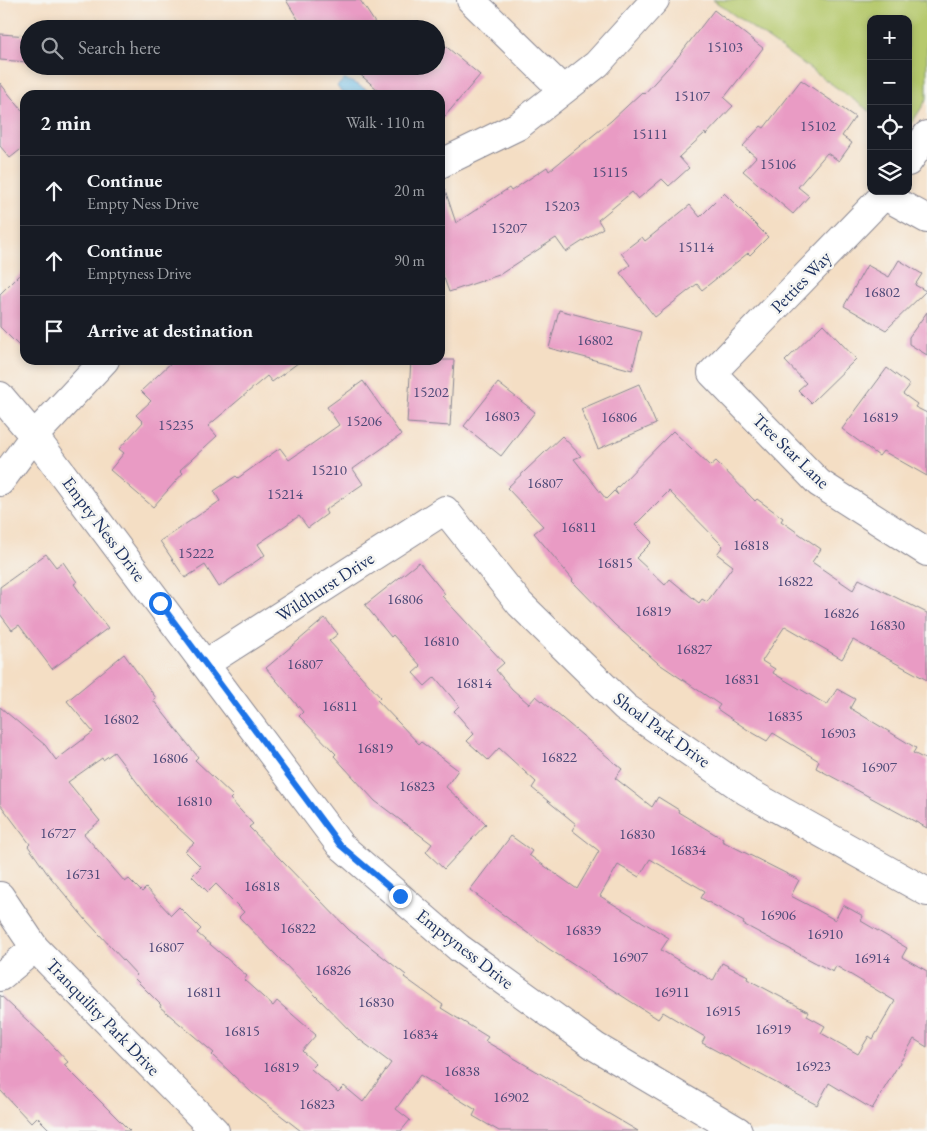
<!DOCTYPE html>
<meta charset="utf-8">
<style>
:root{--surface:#171b24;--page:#242831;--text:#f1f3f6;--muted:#9ea1a6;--line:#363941}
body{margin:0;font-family:"EB Garamond",serif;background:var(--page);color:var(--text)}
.controls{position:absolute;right:15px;top:15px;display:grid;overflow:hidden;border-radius:10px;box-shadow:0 2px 8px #0003}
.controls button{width:45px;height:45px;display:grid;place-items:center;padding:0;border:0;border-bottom:1px solid var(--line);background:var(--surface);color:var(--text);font:25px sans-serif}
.stop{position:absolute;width:15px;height:15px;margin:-11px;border:4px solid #1a73e8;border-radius:50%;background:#fff}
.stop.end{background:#1a73e8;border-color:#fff;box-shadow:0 1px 5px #0008}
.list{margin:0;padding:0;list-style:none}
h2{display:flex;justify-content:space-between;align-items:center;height:65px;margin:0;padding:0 20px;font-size:21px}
h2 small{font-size:16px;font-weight:400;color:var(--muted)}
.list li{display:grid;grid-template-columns:32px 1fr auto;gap:15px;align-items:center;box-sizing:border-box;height:70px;padding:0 20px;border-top:1px solid var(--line)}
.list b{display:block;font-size:19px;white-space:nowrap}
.list p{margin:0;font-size:16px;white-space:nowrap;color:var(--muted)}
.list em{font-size:16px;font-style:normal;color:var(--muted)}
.icon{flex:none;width:28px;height:28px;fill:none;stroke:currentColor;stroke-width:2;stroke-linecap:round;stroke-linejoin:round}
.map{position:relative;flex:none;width:927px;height:1131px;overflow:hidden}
.search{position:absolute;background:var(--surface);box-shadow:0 2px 8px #0003;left:20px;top:20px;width:425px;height:55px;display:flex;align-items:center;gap:12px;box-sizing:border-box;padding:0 18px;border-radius:28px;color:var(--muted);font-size:19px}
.panel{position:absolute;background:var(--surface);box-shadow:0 2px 8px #0003;left:20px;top:90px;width:425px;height:275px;border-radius:15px}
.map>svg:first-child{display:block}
.green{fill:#b6c96d;stroke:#687c66}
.water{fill:#6bbce6;stroke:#4376a2}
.building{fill:#e99bc4;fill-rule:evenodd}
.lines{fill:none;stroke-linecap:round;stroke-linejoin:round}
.minor-casing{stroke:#888691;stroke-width:30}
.minor{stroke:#fff;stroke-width:28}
.route{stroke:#1a73e8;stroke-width:6}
.labels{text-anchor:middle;stroke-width:5;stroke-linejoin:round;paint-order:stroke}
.number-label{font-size:15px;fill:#4e4a78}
.street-label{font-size:18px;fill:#1b2f5e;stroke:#f6f6f2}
</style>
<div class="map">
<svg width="927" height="1131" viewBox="0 0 927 1131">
<rect width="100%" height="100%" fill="#f6f6f2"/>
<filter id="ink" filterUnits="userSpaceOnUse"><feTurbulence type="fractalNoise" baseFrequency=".02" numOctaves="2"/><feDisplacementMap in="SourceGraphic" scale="10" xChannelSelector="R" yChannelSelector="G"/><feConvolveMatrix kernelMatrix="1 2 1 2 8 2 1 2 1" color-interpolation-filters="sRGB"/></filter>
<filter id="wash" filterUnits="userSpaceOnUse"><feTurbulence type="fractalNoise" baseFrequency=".0096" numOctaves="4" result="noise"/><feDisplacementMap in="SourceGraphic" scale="20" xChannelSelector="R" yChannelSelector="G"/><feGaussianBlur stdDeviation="1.12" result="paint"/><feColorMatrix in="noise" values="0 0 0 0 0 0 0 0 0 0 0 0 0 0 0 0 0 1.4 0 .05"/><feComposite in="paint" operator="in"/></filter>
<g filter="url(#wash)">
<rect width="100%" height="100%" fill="#f4dec4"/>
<path class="green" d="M713,0H927V99L908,129V19H871V112Z"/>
<path class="water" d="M345,79C354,83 360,86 369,91L370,95L342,93L337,86Z"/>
<g id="blocks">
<path class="building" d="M286,0H360L379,29H304Z
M714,10L763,48L724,98L733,106L706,135L705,133L679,157L689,168L669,186L662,179L638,199L632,192L598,220L603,228L566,252L556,238L499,275L449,292L440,267V187H444L456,223L509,188L511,191L547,167L549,171L611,121L642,92L644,94L677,58Z
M0,34L29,36V62L0,60Z
M436,38L480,75L440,122V95H384L350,66H436Z
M801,80L855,117L842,136L852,143L839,161L827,153L798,187L809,196L793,214L743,171L756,157L743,146L761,126L764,128Z
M0,83L25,114V146L10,158L0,146Z
M724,193L768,237L750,255L748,253L702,290L697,284L655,317L620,273L630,265L621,253L642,237L645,241L690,205L700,217Z
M899,260L922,274L915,285L926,291L886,330L844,306L867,265L889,277Z
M25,269V352L0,327V294Z
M559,310L642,332L632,370L549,348Z
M927,312V355L909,344V337Z
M823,324L856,359L811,403L798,390L806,383L785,361Z
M174,360H302L272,382L267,376L208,426L217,436L180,470L183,473L153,507L110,470L124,453L119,449L143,422L136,415L151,401L141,391Z
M411,360H454L450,426L407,423Z
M887,368L910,385L903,394L917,404L915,407L927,413V476L883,451L879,456L842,429Z
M363,381L401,435L353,469L363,484L325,510L327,514L308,528L299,516L258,544L265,555L219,587L205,565L185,578L160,541L220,501L214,491L236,476L238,478L280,448L289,460L339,425L327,407Z
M498,383L535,412L501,456L464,426Z
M639,384L656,424L598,449L581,409Z
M673,431L710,466L716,461L755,501L757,499L783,518L781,521L821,549L812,562L853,590L859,579L927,613V680L853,640L842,659L785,626L762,661L775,669L773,673L827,705L837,689L855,699L850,708L916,748L913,753L927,760V828L816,768L819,761L773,733L767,741L748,730L717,709L720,705L658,663L615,625L572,581L573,580L534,533L543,526L507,488L562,436L581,456L574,459L606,499L614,491L618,495L615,490ZM669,491L723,546L717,554L733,566L707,602L702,599L699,603L670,579L665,585L636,558L652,542L635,525Z
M46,554L56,567L63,562L77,582L74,584L79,591L108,628L52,669L19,625L12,630L0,614V587Z
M419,562L445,594L442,596L504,663L496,670L512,689L529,704L536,696L622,769L615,778L652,807L658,797L679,810L678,812L723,839L722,841L799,880L791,896L812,907L835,920L843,905L863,916L861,921L907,948L902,957L927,971V1047L914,1039L872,1109L829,1083L817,1105L702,1043L705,1037L663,1012L658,1019L549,949L470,890L511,836L532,851L529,855L577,889L599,851L572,830L576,824L532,788L536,782L499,748L488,760L467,741L474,734L454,711L459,706L435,677L425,686L413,673L421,666L393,635L391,637L365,605ZM650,859L705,891L701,898L744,922L743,924L833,972L836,966L895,1001L873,1039L869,1036L858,1054L821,1033L825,1026L807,1016L809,1012L747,979L748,976L722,963L713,981L661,950L669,938L600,896L618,865L639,877Z
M325,618L338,634L329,641L380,697L377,700L419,744L421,742L458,770L446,787L486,824L444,869L426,852L432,844L375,801L334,756L336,754L299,716L303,712L266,668Z
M124,654L156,698L153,700L198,757L195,760L233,796L230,799L253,824L249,827L349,930L406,975L404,977L443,1005L441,1008L488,1037L485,1041L638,1131H499L473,1116L476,1110L420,1075L396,1109L410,1120L401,1131H301L252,1093L212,1055L214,1053L160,1007L161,1005L134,978L137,975L86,920L47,873L28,846L30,844L0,804V707L45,745L56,760L93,732L67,701ZM114,752L155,806L194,843L185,851L201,867L192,876L208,892L216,884L244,912L239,917L356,1037L391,1063L363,1102L344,1086L338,1092L311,1069L316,1064L302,1051L316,1035L277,1001L273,1006L244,980L247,976L197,933L201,929L179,907L171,915L146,888L142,892L129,879L125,882L84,834L100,821L68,782L102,758L103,760Z
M0,995L43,1035L68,1062L64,1065L130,1131H51L37,1117L31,1123L0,1090Z"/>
</g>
</g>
<g filter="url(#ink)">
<use href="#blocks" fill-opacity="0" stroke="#888691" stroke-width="1"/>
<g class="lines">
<defs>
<path id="minor" d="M471,0L563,90
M908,162L927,135
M440,164L518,126L597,64L655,0
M888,191L712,373L819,483L927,552
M885,196L927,219
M0,396L34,436L340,845L459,948L596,1047L738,1131
M0,482L34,436L105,360
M205,664L445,510L520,604L625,707L746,791L927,892
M0,896L35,948L215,1131
M0,977L35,948"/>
</defs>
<use href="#minor" class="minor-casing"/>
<use href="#minor" class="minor"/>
</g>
</g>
<g class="lines" filter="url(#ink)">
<path class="route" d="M160,603L340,845L400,896"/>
</g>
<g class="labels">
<g class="number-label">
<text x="725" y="52">15103</text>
<text x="692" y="101">15107</text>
<text x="818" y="131">15102</text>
<text x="650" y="139">15111</text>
<text x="778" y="169">15106</text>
<text x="610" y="177">15115</text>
<text x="562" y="211">15203</text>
<text x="509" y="233">15207</text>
<text x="696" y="252">15114</text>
<text x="882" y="297">16802</text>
<text x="595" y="345">16802</text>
<text x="431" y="397">15202</text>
<text x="502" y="421">16803</text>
<text x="619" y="422">16806</text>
<text x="880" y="422">16819</text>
<text x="364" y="426">15206</text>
<text x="176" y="430">15235</text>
<text x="329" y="475">15210</text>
<text x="545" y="488">16807</text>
<text x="285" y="499">15214</text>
<text x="579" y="532">16811</text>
<text x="751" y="550">16818</text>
<text x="196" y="558">15222</text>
<text x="615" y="568">16815</text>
<text x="795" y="586">16822</text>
<text x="405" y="604">16806</text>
<text x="653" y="616">16819</text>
<text x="841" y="618">16826</text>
<text x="887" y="630">16830</text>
<text x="441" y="646">16810</text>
<text x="694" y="654">16827</text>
<text x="305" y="669">16807</text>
<text x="742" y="684">16831</text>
<text x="474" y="688">16814</text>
<text x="340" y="711">16811</text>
<text x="785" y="721">16835</text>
<text x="121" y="724">16802</text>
<text x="838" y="738">16903</text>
<text x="375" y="753">16819</text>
<text x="559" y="762">16822</text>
<text x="170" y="763">16806</text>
<text x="879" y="772">16907</text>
<text x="417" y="791">16823</text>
<text x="194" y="806">16810</text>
<text x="58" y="838">16727</text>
<text x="637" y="839">16830</text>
<text x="688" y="855">16834</text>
<text x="83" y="879">16731</text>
<text x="262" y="891">16818</text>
<text x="778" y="920">16906</text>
<text x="298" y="933">16822</text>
<text x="583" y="935">16839</text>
<text x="825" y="939">16910</text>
<text x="166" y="952">16807</text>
<text x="630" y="962">16907</text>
<text x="872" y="963">16914</text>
<text x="333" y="975">16826</text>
<text x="204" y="997">16811</text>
<text x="672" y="997">16911</text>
<text x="376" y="1007">16830</text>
<text x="723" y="1016">16915</text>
<text x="773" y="1034">16919</text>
<text x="242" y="1036">16815</text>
<text x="420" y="1039">16834</text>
<text x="813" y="1071">16923</text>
<text x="281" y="1072">16819</text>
<text x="462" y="1076">16838</text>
<text x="511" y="1102">16902</text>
<text x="317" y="1109">16823</text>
</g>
<g class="street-label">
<text transform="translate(801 282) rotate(-46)" y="6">Petties Way</text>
<text transform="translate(791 451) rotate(44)" y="6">Tree Star Lane</text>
<text transform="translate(104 529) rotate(53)" y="6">Empty Ness Drive</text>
<text transform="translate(325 587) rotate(-33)" y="6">Wildhurst Drive</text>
<text transform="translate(662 730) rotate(36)" y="6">Shoal Park Drive</text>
<text transform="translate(465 949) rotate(38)" y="6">Emptyness Drive</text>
<text transform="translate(103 1017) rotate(46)" y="6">Tranquility Park Drive</text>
</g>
</g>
</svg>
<div class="controls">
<button>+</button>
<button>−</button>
<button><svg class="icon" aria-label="locate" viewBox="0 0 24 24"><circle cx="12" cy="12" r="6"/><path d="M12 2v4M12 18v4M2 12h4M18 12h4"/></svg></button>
<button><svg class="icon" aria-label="layers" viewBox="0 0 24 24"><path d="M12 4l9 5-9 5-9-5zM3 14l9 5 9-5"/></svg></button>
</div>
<div class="stop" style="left:160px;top:603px"></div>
<div class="stop end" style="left:400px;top:896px"></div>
<div class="search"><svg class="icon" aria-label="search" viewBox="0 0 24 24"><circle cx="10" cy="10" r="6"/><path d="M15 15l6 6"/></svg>Search here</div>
<section class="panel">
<h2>2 min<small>Walk · 110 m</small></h2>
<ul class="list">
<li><svg class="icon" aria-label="ahead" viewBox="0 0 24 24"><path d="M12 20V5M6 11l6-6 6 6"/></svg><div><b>Continue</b><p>Empty Ness Drive</p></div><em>20 m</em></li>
<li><svg class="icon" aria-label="ahead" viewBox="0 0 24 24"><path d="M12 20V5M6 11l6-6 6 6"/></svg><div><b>Continue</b><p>Emptyness Drive</p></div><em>90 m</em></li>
<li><svg class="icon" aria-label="arrive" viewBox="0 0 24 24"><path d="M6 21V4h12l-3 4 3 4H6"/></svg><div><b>Arrive at destination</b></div></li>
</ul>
</section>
</div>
